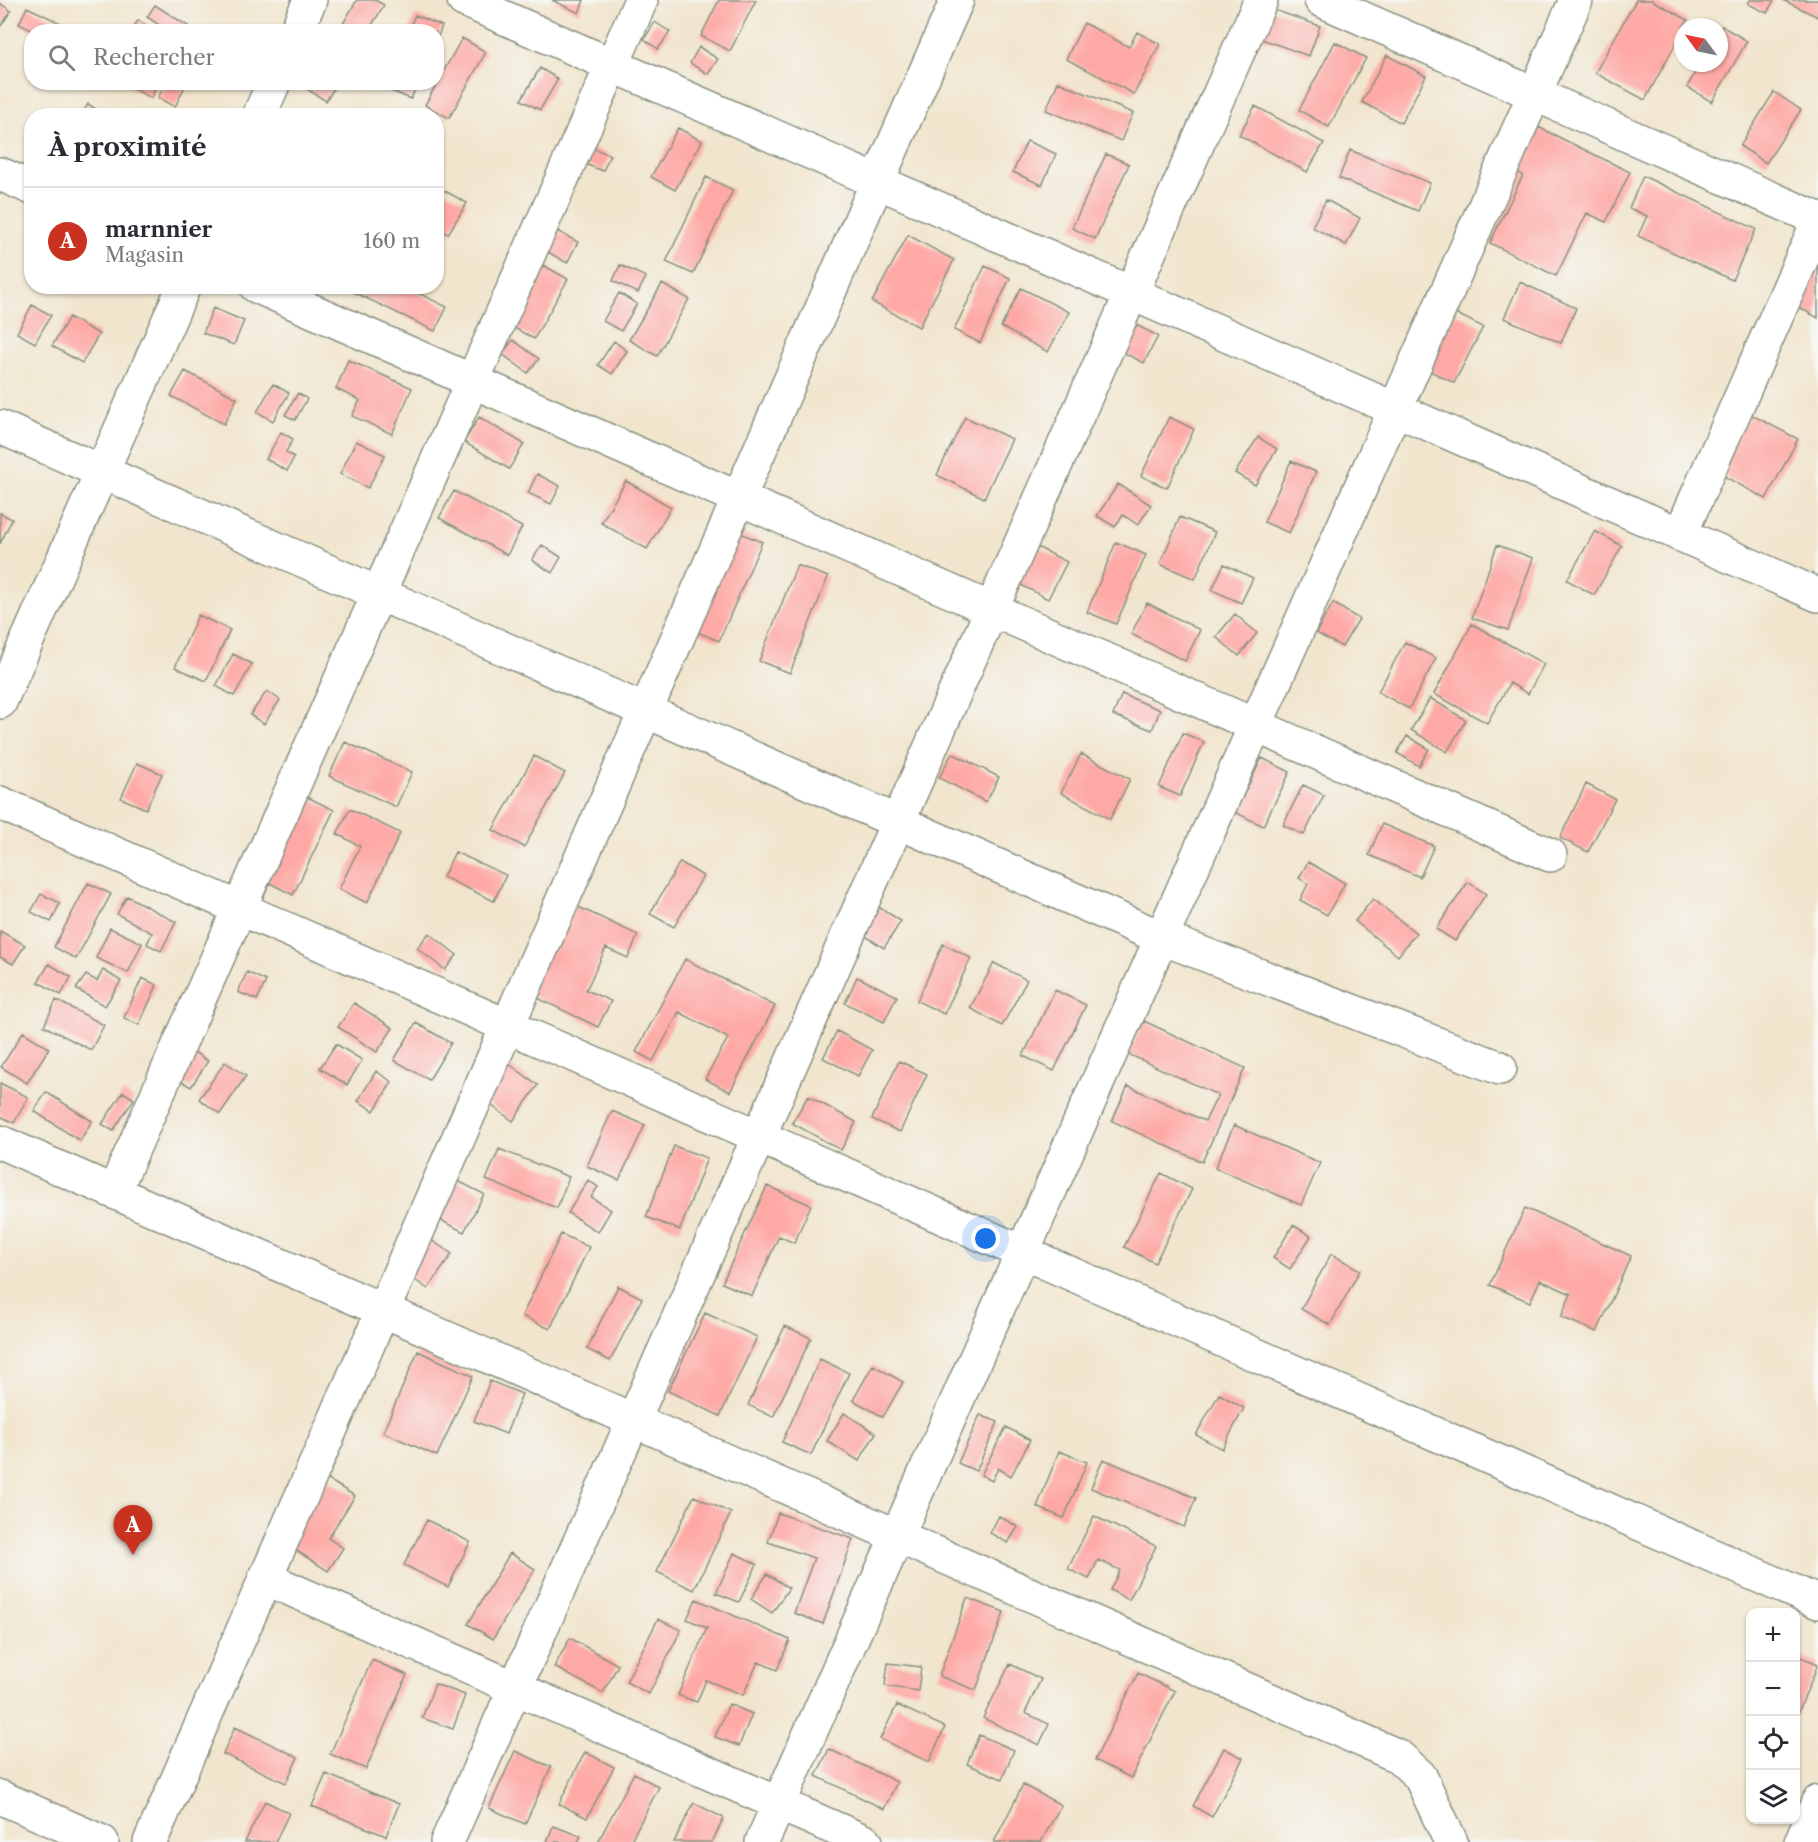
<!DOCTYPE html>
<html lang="fr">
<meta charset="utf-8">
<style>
:root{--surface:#fff;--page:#f7f7f7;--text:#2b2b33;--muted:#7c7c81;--line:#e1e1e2;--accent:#c8321e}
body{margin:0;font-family:"Libre Caslon Text",serif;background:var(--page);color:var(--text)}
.controls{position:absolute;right:18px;bottom:18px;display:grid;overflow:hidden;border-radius:12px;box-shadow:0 2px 4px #0004}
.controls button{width:54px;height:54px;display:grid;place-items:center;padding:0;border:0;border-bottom:2px solid var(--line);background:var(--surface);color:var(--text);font:30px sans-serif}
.compass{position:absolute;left:1674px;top:18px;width:54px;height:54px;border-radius:50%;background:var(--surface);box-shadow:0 2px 4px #0004;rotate:303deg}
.you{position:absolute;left:986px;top:1239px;width:21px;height:21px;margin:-15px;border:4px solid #fff;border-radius:50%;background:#1a73e8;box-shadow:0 0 0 9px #1a73e833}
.badge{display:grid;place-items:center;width:39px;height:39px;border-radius:50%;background:var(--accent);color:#fff;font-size:20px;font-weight:700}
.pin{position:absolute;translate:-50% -50px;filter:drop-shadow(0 2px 3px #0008)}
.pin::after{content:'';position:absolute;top:32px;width:21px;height:18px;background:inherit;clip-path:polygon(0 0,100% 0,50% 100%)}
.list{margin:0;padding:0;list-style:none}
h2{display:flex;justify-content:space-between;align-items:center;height:78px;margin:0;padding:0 24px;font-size:26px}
h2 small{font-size:20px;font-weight:400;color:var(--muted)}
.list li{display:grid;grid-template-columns:39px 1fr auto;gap:18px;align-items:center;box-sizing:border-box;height:108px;padding:0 24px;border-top:2px solid var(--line)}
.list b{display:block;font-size:22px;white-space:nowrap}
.list p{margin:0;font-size:20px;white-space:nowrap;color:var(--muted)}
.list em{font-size:20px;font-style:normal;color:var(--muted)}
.icon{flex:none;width:33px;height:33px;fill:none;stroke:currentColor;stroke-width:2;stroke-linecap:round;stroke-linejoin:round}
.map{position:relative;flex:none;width:1818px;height:1842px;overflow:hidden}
.search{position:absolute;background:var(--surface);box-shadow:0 2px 4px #0004;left:24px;top:24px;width:420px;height:66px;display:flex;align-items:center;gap:15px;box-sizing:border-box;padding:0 21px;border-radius:24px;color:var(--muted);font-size:22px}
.panel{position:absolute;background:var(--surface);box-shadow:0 2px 4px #0004;left:24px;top:108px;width:420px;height:186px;border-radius:24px}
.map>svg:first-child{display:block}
.building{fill:#fea9a5}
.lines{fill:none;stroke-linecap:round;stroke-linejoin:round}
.minor-casing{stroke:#889180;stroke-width:36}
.minor{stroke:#fff;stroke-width:33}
</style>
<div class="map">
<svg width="1818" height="1842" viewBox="0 0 1818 1842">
<rect width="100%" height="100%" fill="#f6f6f2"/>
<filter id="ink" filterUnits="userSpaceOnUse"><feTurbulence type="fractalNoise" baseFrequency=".0167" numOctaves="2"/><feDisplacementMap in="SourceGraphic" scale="12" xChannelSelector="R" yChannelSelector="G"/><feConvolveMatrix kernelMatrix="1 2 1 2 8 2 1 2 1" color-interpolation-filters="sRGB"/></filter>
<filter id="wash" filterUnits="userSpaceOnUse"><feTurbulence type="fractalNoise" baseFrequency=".008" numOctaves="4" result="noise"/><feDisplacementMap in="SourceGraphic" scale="24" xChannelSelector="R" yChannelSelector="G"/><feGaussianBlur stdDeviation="1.35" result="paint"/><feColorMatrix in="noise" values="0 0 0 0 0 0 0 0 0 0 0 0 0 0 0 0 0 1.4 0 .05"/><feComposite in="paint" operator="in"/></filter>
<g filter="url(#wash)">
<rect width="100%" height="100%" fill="#f1e5cd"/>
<g id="blocks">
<path class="building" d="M357,0H375L384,5L368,32H338Z
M552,0H584L579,13Z
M719,0H756L730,51L701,36Z
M1636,0H1652L1688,20L1683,27V30L1645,100L1595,73Z
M1750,0H1774L1767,13L1748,4Z
M1783,0H1818V17Z
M0,3L11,11L0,27Z
M155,5L188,26L185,32H170L147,17Z
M27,7L69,27L67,32H35L19,24Z
M1266,7L1320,26L1309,56L1256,37Z
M415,15L442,26L437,39L436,32H408Z
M138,20L157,32H131Z
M655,22L670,32L658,49L644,39Z
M1084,23L1129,47L1137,32L1160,44L1134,94L1066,59Z
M1722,26L1747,41L1712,102L1687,87L1701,63H1719V31Z
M462,38L486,52L449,118L425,105Z
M1335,42L1366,58L1329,127L1299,110Z
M699,47L718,59L708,74L690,63Z
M1387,55L1426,76L1401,123L1362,102Z
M540,68L558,79L540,110L521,100Z
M120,82H145L156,88L151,98Z
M166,82H187L175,107L158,98Z
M308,82H338L326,101L305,88Z
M387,82H418L411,99L384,88Z
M1058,82L1133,113L1121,141L1046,110Z
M1774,92L1801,110L1766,163L1740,146Z
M88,104L102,113L100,116H81Z
M1255,106L1324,143L1307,172L1239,135Z
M1530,123L1630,172L1606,222L1587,213L1556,276L1490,243L1523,175L1508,168Z
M678,128L702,141L675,190L651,177Z
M1027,141L1056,154L1042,185L1013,172Z
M588,146L610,155L603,171L580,162Z
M1350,150L1430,183L1418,211L1339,178Z
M1106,154L1129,164L1095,239L1072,228Z
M1643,176L1756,229L1732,280L1638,236L1647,216L1629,208Z
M706,177L733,190L693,274L666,262Z
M436,186L467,203L448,234L436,228Z
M1326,200L1360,218L1346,245L1312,227Z
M557,231L578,242L567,263L546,251Z
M908,235L954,260L919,327L872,302Z
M1818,256V318L1789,302Z
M543,265L568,279L534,339L509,325Z
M620,265L646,277L638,293L613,281Z
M985,266L1010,278L980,343L954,330Z
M1520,282L1576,308L1561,343L1504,318Z
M662,284L689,299L657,356L629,340Z
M351,286H404L447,307L435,331L349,290Z
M1021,288L1069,312L1048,352L1001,327Z
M619,293L637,304L621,331L603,321Z
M32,305L51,315L35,343L17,333Z
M213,308L244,321L234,345L203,333Z
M1455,313L1483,327L1454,383L1426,369Z
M69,317L99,334L82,363L52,346Z
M1136,325L1158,336L1144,363L1122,352Z
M513,340L539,359L528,373L502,354Z
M614,341L627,351L612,374L598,365Z
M348,360L412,388L392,434L352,416L360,400L336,389Z
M185,371L237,398L224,424L171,396Z
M273,384L289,393L273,421L257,412Z
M298,393L307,399L295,420L285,415Z
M1750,414L1798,439L1766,499L1718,473Z
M479,417L524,444L509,469L464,442Z
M965,417L1012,439L984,498L937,475Z
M1169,417L1194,429L1167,488L1141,476Z
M281,432L293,439L286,452L294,457L287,471L266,459Z
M1258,437L1277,449L1255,485L1235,473Z
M356,441L385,455L368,488L340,474Z
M1291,461L1316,472L1289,533L1264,522Z
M537,474L560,486L551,504L528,493Z
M626,481L671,507L647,549L601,523Z
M1118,484L1151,505L1138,525L1123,515L1115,527L1097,516Z
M454,491L522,527L507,555L439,518Z
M0,513L12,519L0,544Z
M1180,517L1215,532L1195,579L1160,564Z
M733,530L762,542L719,641L690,629Z
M1595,531L1622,546L1594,595L1567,580Z
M1116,542L1146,555L1116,624L1087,612Z
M542,545L561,557L552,573L532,560Z
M1497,545L1533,558L1508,630L1472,618Z
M1037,547L1067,562L1048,599L1019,584Z
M1224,564L1253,578L1241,603L1212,590Z
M797,565L828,577L790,673L759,661Z
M1147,603L1200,630L1185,661L1131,634Z
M1333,603L1359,619L1342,647L1316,633Z
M1235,614L1257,633L1239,656L1216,637Z
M198,615L230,630L206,681L175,667Z
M1472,624L1544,664L1528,694L1510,683L1487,723L1434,694Z
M1405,642L1436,658L1409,709L1378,692Z
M233,654L252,664L234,696L216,686Z
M267,691L280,700L264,724L250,715Z
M1122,694L1160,710L1152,730L1113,715Z
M1430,698L1466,720L1447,752L1411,730Z
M1183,733L1204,742L1180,796L1159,787Z
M1407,736L1429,749L1419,766L1397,753Z
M345,742L412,772L396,807L329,776Z
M952,753L999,777L986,802L939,778Z
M1081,754L1130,779L1110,819L1061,793Z
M534,756L565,773L524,847L493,830Z
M1262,758L1290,772L1263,826L1235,812Z
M137,763L162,774L146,809L121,798Z
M1586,784L1615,799L1588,852L1560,838Z
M1303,785L1324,795L1304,835L1283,825Z
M303,795L334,810L293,895L262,879Z
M350,809L400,833L367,903L339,889L360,846L337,834Z
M1382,824L1434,846L1420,877L1369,855Z
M455,852L506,875L494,901L443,877Z
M680,862L703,876L674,927L650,914Z
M1308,862L1345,883L1327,915L1300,900L1308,884L1299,878Z
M1468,882L1486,894L1455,941L1436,929Z
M88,883L111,894L76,959L54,947Z
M41,894L60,903L51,922L31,912Z
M127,896L176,922L161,951L147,944L152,933L117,914Z
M1373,899L1416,933L1398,956L1355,921Z
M570,903L638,935L628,958L606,948L586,990L611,1001L598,1027L527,993Z
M877,906L901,921L884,948L859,932Z
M110,928L142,943L128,973L96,958Z
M0,931L25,945L13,964L0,957Z
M429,933L457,955L445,970L417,948Z
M943,944L971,958L944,1014L917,1001Z
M685,959L775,1006L730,1092L705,1079L728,1038L679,1012L653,1061L636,1052Z
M994,963L1027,980L1002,1026L970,1008Z
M49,964L71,977L61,995L38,982Z
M103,970L121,981L105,1006L76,989L86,975L97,981Z
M247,972L266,981L257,1000L238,992Z
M857,977L897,996L884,1022L845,1003Z
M142,978L157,985L139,1025L124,1018Z
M1055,990L1086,1005L1054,1071L1023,1056Z
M56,1000L104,1025L91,1050L44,1026Z
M354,1003L393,1028L377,1052L338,1027Z
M1144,1021L1245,1068L1202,1162L1112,1121L1128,1086L1205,1121L1218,1095L1128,1054Z
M416,1023L451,1043L429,1080L394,1060Z
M837,1031L872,1050L858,1076L823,1058Z
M23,1032L49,1048L27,1083L1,1067Z
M336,1044L362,1060L347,1085L320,1068Z
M189,1049L208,1061L191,1087L172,1076Z
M899,1061L927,1074L900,1132L872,1119Z
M225,1062L246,1076L220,1114L199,1099Z
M509,1064L538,1085L513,1121L484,1100Z
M376,1071L392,1082L374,1111L358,1101Z
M0,1083L28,1097L14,1123L0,1116Z
M46,1092L92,1121L80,1141L34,1111Z
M123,1092L134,1099L113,1131L102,1124Z
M808,1096L856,1122L841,1150L792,1123Z
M612,1111L645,1125L619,1180L587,1166Z
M1234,1125L1320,1163L1301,1205L1215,1168Z
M674,1146L707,1158L680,1230L646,1217Z
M499,1149L569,1177L557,1208L486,1180Z
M1161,1173L1192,1189L1155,1263L1124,1247Z
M454,1179L484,1194L464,1232L434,1217Z
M588,1180L598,1187L591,1197L611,1210L598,1232L568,1213Z
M767,1186L811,1205L794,1243L779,1236L752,1296L722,1283Z
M1525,1208L1631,1256L1597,1332L1561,1317L1571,1294L1540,1280L1530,1302L1490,1285Z
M1293,1225L1311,1236L1290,1269L1273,1258Z
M561,1234L589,1247L550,1329L522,1316Z
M431,1240L452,1254L428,1289L408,1275Z
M1331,1254L1360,1270L1330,1325L1301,1309Z
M618,1286L642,1298L610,1361L587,1349Z
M705,1313L757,1337L720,1416L668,1391Z
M785,1326L811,1338L773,1417L748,1405Z
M418,1351L473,1376L437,1456L383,1432Z
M820,1359L849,1373L811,1455L782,1442Z
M873,1365L903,1382L883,1417L853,1400Z
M490,1381L522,1394L506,1434L474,1421Z
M1219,1394L1244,1408L1222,1449L1196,1435Z
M844,1413L876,1433L859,1461L827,1441Z
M980,1415L998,1422L976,1471L958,1463Z
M1006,1427L1030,1440L1011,1476L998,1468L992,1481L981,1475Z
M1059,1451L1087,1462L1064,1518L1037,1507Z
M1103,1459L1196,1498L1184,1527L1091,1488Z
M327,1479L355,1496L328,1538L343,1548L328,1571L286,1544Z
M694,1496L731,1513L694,1590L657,1572Z
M778,1513L853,1539L823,1624L794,1613L814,1558L768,1542Z
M999,1516L1018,1527L1008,1543L990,1533Z
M1094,1516L1156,1546L1129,1600L1110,1590L1120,1570L1098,1560L1089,1579L1068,1569Z
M427,1520L470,1542L448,1587L404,1565Z
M510,1553L535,1569L493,1639L468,1624Z
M734,1553L757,1564L739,1602L716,1593Z
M767,1574L789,1588L772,1613L751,1599Z
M967,1598L1004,1612L976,1690L939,1676Z
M696,1599L790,1640L777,1670L758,1662L743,1695L706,1680L697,1702L678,1695L707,1628L687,1619Z
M658,1619L681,1630L649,1694L626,1682Z
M570,1638L618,1665L603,1693L554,1667Z
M1796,1655L1818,1664L1796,1718Z
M372,1660L407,1675L366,1769L330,1754Z
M888,1663L921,1667L918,1691L885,1686Z
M1010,1664L1041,1679L1025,1713L1049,1724L1039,1745L983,1718Z
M1138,1673L1175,1691L1131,1778L1095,1760Z
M435,1684L465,1695L453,1729L422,1718Z
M729,1704L752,1714L739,1746L715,1737Z
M897,1705L945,1727L929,1762L880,1739Z
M235,1727L298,1757L286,1783L223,1754Z
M979,1735L1014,1750L1002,1779L967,1764Z
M1224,1748L1243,1758L1212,1817L1193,1806Z
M829,1749L897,1782L884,1809L816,1776Z
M515,1751L551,1767L525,1824L489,1808Z
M585,1752L614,1767L587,1818L559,1804Z
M634,1773L659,1787L630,1842H598Z
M326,1774L399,1804L386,1836L312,1806Z
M1023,1785L1061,1805L1041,1842H994Z
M265,1801L289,1813L275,1842H245Z
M694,1803L724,1818L712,1842H674Z
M553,1826L581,1836L578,1842H547Z"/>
</g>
</g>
<g filter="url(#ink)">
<use href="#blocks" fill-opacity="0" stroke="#889180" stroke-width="1.5"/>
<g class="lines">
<defs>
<path id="minor" d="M464,0L1818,595
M1321,0L1818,219
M296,32L310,0
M259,116L274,82
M0,174L32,188
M256,286L1550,855
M0,427L1162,938L1500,1068
M1680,535L1818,222
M0,702L184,286
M0,803L1818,1602
M0,1142L1398,1756L1420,1776L1451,1842
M114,1192L641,0
M265,1578L866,1842
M0,1797L102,1842
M150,1842L957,0
M447,1842L1261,0
M762,1842L1576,0
M1801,1842L1818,1802"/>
</defs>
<use href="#minor" class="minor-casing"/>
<use href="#minor" class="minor"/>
</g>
</g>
</svg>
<div class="controls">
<button>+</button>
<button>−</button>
<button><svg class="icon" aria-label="locate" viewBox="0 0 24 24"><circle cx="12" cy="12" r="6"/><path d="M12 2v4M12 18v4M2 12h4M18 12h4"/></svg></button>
<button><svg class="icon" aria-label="layers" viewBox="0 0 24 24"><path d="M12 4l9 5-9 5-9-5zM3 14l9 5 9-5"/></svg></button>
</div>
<svg class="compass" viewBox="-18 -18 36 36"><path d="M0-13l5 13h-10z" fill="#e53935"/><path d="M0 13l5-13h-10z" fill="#7c7c81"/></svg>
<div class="you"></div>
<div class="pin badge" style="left:133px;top:1555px">A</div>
<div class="search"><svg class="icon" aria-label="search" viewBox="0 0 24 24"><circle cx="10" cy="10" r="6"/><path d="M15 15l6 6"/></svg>Rechercher</div>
<section class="panel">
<h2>À proximité<small></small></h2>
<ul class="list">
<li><span class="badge">A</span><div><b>marnnier</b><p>Magasin</p></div><em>160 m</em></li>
</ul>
</section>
</div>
